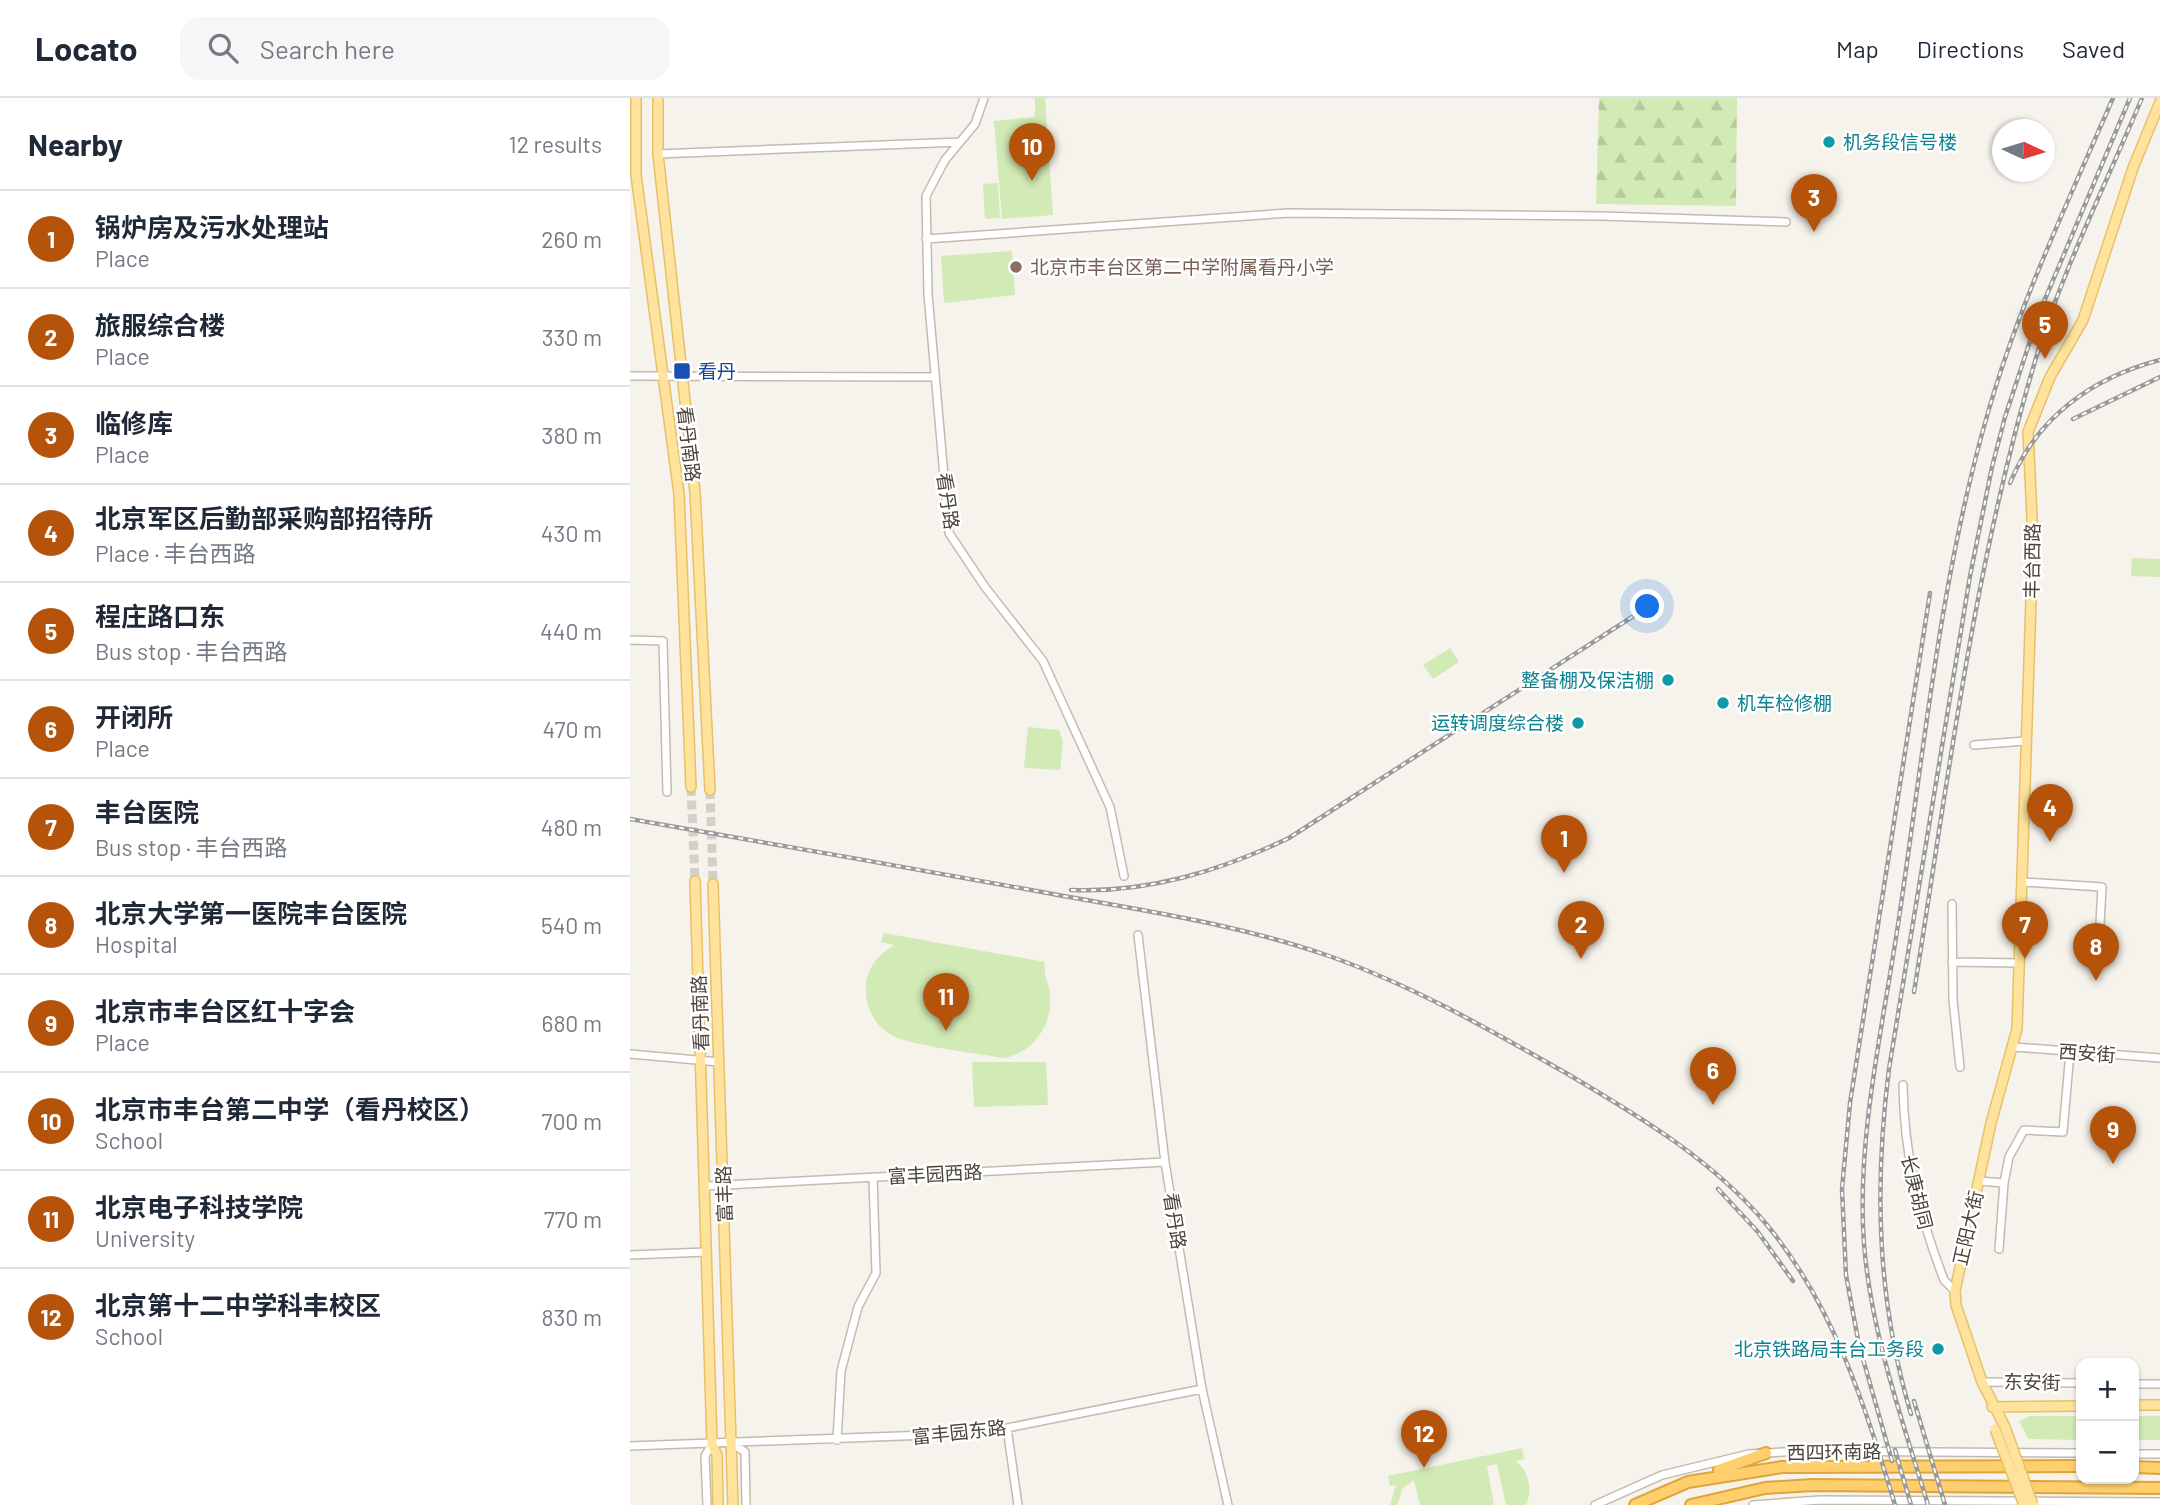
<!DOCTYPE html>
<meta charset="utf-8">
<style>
:root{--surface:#fff;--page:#f6f6f7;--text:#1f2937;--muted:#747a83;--line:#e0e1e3;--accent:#b45309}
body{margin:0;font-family:Barlow,"Noto Sans SC",sans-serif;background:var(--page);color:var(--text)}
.controls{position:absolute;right:21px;bottom:21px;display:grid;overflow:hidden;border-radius:14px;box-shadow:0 2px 5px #0004}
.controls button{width:63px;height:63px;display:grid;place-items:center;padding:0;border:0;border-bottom:2px solid var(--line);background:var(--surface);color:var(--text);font:35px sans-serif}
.compass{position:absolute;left:1362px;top:21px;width:63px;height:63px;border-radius:50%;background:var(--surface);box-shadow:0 2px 5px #0004;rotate:94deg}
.you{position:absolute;left:1018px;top:509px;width:24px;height:24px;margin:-18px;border:5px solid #fff;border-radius:50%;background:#1a73e8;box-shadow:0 0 0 10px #1a73e833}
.badge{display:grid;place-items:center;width:46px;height:46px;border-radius:50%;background:var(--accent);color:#fff;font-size:23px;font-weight:700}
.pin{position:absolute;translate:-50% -58px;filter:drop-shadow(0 2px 4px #0008)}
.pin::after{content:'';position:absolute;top:37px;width:24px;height:21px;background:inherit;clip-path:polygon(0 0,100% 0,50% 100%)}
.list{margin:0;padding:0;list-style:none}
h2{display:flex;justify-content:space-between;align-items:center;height:91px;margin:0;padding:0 28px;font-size:30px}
h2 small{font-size:23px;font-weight:400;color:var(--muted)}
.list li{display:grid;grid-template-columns:46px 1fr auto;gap:21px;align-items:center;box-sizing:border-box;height:98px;padding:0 28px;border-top:2px solid var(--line)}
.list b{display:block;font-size:26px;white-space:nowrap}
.list p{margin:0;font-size:23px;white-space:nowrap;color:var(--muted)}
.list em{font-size:23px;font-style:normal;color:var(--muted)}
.icon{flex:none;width:38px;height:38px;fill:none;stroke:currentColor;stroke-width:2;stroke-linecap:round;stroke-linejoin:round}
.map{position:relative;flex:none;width:1530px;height:1407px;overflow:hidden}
header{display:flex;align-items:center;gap:42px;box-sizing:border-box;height:98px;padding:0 35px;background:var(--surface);border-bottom:2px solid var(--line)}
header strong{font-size:33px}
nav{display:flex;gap:38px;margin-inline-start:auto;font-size:24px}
.search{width:490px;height:63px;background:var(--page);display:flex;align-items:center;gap:18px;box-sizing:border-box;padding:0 24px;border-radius:21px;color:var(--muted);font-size:26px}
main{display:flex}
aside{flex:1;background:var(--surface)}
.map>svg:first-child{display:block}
.green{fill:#d2eab5}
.forest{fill:url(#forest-firs)}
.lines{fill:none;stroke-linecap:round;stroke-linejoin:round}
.major-tunnel{stroke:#d4d0c8;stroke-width:9;stroke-dasharray:9 4.5;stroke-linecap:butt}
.minor-casing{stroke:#c2bbae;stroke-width:10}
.major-casing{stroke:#e6c16a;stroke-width:12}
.highway-casing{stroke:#e0a43c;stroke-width:14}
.minor{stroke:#fff;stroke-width:7}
.major{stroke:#ffe39c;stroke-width:9}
.highway{stroke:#ffcf6e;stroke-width:10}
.rail-casing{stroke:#9a9a9a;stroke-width:4.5}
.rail{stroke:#fff;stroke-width:2;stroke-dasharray:5;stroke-linecap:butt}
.major-bridge-casing{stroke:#e6c16a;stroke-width:12;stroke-linecap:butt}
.major-bridge{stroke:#ffe39c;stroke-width:9}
.culture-dot{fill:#0f9aa8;stroke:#fff;stroke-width:2.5}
.education-dot{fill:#8d6e63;stroke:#fff;stroke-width:2.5}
.transit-dot{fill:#1a4fb4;stroke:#fff;stroke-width:2.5}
.labels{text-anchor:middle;stroke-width:5;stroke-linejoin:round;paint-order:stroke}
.culture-label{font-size:19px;fill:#0d838f;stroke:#fff;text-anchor:end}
.education-label{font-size:19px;fill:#785e54;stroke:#fff;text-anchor:start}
.transit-label{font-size:19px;fill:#164399;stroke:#fff;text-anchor:start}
.street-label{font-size:19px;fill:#4b4439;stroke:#fff}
</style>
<header>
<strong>Locato</strong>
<div class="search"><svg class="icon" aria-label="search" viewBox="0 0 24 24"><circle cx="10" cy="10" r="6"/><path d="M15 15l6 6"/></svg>Search here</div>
<nav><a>Map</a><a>Directions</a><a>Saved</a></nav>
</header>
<main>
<aside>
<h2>Nearby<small>12 results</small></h2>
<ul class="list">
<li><span class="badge">1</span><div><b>锅炉房及污水处理站</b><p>Place</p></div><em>260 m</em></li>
<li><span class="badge">2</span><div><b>旅服综合楼</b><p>Place</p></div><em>330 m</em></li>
<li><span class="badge">3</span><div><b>临修库</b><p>Place</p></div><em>380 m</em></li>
<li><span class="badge">4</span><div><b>北京军区后勤部采购部招待所</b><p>Place · 丰台西路</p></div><em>430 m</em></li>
<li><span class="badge">5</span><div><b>程庄路口东</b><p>Bus stop · 丰台西路</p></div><em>440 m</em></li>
<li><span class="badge">6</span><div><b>开闭所</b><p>Place</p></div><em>470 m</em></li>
<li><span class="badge">7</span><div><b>丰台医院</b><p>Bus stop · 丰台西路</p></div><em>480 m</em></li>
<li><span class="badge">8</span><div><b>北京大学第一医院丰台医院</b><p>Hospital</p></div><em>540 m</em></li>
<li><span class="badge">9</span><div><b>北京市丰台区红十字会</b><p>Place</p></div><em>680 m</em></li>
<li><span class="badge">10</span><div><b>北京市丰台第二中学（看丹校区）</b><p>School</p></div><em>700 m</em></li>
<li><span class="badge">11</span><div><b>北京电子科技学院</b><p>University</p></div><em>770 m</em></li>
<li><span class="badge">12</span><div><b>北京第十二中学科丰校区</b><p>School</p></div><em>830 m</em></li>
</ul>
</aside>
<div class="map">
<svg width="1530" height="1407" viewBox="0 0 1530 1407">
<defs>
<pattern id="forest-firs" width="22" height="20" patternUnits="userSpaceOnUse" patternTransform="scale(1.75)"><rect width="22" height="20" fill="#d2eab5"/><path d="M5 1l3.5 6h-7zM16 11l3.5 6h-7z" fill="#b6ca9c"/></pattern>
</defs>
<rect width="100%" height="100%" fill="#f6f3ec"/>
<path class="green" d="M405,0H415L423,117L372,121L364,23L405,19Z
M368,85L370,120L355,121L353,86Z
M382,153L385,197L314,205L311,158Z
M1502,460L1530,461V479L1501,478Z
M820,550L829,564L803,581L793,567Z
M398,629L429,632L433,644L430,672L394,670Z
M254,835L415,864C413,878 419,883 420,896C423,926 404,955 374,960C351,956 279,947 263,938C245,928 235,910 236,889C237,869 248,857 264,847L251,844Z
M342,964H416L418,1007L344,1009Z
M1400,1318H1451V1342L1398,1341L1389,1323Z
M1504,1318H1530V1342H1504Z
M892,1350L894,1361L885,1363C899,1372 903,1392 896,1407H876L867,1366L857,1368L864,1407H790L784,1382L773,1390L767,1407H760L766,1387L760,1388L758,1378Z"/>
<path class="forest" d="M969,0H1107L1106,108L966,106Z"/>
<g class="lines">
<path class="major-tunnel" d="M61,689L65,783
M80,692L83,786"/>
<defs>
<path id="minor" d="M354,0L345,26L315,62L296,98L298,196L319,435L355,489L413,563L480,709L494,778
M28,56L330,44
M296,141L658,115L971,118L1156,124
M0,278L305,279
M0,542L33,543L37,694
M1344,647L1395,643
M1393,784L1472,789L1470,826
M1322,806L1323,902L1330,969
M508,837L535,1064L572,1291L598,1407
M1322,864L1390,865
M1384,949L1530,960
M0,956L89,964
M1273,987C1274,1059 1289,1116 1314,1182L1325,1193
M1349,1083L1374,1085L1369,1151
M1374,1085L1379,1059L1394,1032L1433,1034L1440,954
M75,1088L535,1064
M0,1157L76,1154
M1352,1284L1451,1285
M1504,1286H1530
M377,1330L388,1407
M207,1342L211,1273L228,1209L246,1175L243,1079
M103,1346L115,1354L116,1407
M0,1348L352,1335L572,1291
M1504,1356H1530
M77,1407L75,1358L82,1346
M965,1407L1032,1377L1119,1356L1171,1353L1451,1355
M1123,1407L1190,1402L1530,1404"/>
<path id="major" d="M6,0V77L49,396L61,689
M28,0V56L65,394L80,692
M65,783L82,1346L87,1357L88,1407
M83,786L103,1407
M1504,1307H1530
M1362,1309L1451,1308
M1375,1329L1352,1284L1326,1207L1325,1193L1361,1025L1387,931L1403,441L1398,334L1420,279L1453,222L1503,70L1530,4"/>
<path id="highway" d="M1504,1369L1530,1370
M1089,1372L1136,1355
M1005,1407L1058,1384L1152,1369L1451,1368
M1061,1407L1135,1390L1182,1387L1530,1390"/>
</defs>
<use href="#minor" class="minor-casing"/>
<use href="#major" class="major-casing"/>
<use href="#highway" class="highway-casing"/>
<use href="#minor" class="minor"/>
<use href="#major" class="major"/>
<use href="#highway" class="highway"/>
<defs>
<path id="rail" d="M1443,321L1530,279
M1380,385C1407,319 1462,280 1530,262
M0,721C137,745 275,769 412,794C508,812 605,825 699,858C784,888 862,933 941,978C1012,1020 1084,1063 1137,1127C1204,1208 1235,1308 1265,1407
M441,792C518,795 590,773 659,740L1030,501
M1284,894C1318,683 1344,466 1406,260C1433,171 1476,86 1512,0
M1088,1091L1128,1134L1163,1183
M1284,1303L1315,1407
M1281,1316C1247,1202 1244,1089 1259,971L1340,478L1362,369L1375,319L1410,213L1500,0
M1265,1352L1281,1407
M1262,1363L1229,1247L1216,1177L1212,1091L1220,1005L1300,495
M1298,1407C1272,1321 1241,1235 1234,1146C1226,1040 1254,924 1269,820C1294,653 1310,481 1357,318C1388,208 1438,104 1483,0"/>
</defs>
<use href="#rail" class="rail-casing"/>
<use href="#rail" class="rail"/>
<defs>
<path id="major-bridge" d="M1375,1329L1403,1407
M1365,1331L1394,1407"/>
</defs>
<use href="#major-bridge" class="major-bridge-casing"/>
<use href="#major-bridge" class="major-bridge"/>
</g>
<g class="culture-dot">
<circle cx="1199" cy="44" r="7"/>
<circle cx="1038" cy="582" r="7"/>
<circle cx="1093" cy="605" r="7"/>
<circle cx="948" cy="625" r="7"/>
<circle cx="1308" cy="1251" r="7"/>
</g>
<circle class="education-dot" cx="386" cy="169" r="7"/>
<rect class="transit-dot" x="43" y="264" width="18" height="18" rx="3.5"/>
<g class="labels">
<g class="culture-label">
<text x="1213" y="51" text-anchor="start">机务段信号楼</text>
<text x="1024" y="589">整备棚及保洁棚</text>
<text x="1107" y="612" text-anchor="start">机车检修棚</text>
<text x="934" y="632">运转调度综合楼</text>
<text x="1294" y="1258">北京铁路局丰台工务段</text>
</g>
<g class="education-label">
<text x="400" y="176">北京市丰台区第二中学附属看丹小学</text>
</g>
<g class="transit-label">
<text x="68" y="280">看丹</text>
</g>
<g class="street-label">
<text transform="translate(59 346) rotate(83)" y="7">看丹南路</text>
<text transform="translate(318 403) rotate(82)" y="7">看丹路</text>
<text transform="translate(1402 463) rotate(-89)" y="7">丰台西路</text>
<text transform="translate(70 915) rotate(-92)" y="7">看丹南路</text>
<text transform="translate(1457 955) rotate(4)" y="7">西安街</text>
<text transform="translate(305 1076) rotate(-3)" y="7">富丰园西路</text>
<text transform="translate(1287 1094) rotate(76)" y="7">长庚胡同</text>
<text transform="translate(94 1096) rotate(-92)" y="7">富丰路</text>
<text transform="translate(545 1123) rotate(81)" y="7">看丹路</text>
<text transform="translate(1338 1130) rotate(-77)" y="7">正阳大街</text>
<text transform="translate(1402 1284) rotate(1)" y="7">东安街</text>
<text transform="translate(329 1334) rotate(-6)" y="7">富丰园东路</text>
<text transform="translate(1204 1354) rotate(-1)" y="7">西四环南路</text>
</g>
</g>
</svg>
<div class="controls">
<button>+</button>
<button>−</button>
</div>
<svg class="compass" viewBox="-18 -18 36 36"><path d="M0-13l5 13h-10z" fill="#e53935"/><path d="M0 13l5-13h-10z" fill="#747a83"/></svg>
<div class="you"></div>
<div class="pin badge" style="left:934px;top:775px">1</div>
<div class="pin badge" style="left:951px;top:861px">2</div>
<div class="pin badge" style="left:1184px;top:134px">3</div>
<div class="pin badge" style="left:1420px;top:744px">4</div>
<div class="pin badge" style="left:1415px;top:261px">5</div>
<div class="pin badge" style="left:1083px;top:1007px">6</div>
<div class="pin badge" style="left:1395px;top:861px">7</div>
<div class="pin badge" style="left:1466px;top:883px">8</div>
<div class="pin badge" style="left:1483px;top:1066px">9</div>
<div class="pin badge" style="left:402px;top:83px">10</div>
<div class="pin badge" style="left:316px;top:933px">11</div>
<div class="pin badge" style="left:794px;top:1370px">12</div>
</div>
</main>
